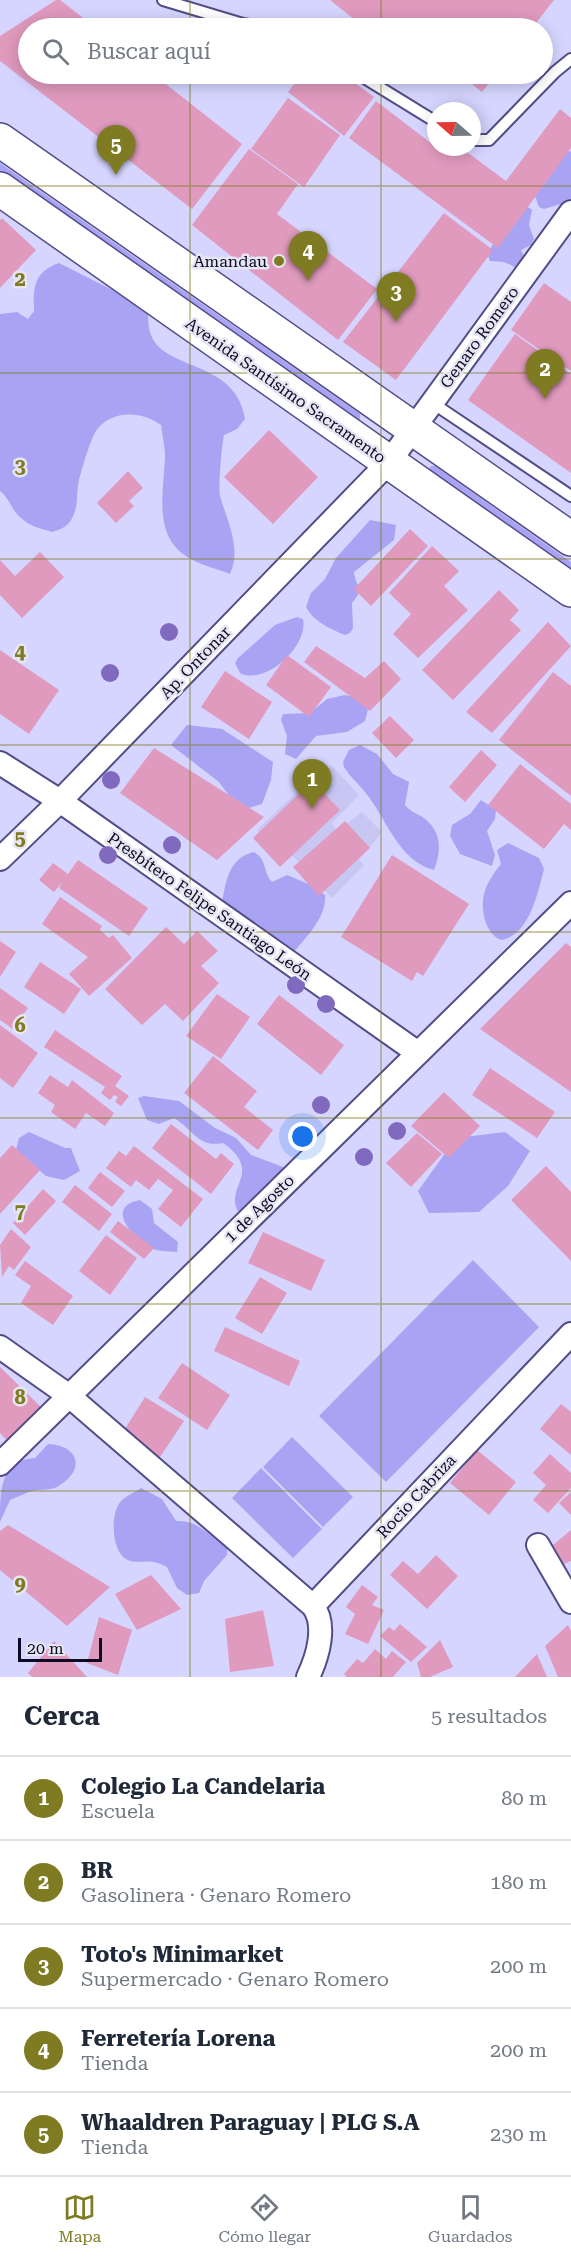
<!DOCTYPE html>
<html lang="es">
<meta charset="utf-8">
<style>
:root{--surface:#fff;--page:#f2f2f3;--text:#1f2937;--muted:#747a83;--line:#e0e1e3;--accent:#7f7b22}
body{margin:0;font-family:"Roboto Serif",serif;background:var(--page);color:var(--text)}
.compass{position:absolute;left:427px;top:102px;width:54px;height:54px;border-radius:50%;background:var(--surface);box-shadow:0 3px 15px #0003;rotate:290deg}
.scale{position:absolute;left:18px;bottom:15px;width:84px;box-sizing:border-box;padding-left:6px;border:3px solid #0d0a21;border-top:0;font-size:16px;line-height:21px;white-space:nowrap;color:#0d0a21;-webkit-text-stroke:4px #e6e5f3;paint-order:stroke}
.you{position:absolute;left:303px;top:1137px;width:21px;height:21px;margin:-15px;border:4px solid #fff;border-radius:50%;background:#1a73e8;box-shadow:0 0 0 9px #1a73e833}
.badge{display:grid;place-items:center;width:39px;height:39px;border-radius:50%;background:var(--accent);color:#fff;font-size:20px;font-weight:700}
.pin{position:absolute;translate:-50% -50px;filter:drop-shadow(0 2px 3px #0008)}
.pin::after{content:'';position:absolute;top:32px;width:21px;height:18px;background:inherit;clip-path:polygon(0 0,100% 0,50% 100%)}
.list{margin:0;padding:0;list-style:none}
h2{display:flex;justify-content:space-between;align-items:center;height:78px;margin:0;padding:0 24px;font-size:26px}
h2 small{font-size:20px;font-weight:400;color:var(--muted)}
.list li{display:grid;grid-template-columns:39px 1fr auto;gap:18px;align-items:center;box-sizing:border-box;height:84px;padding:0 24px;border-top:2px solid var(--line)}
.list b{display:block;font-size:22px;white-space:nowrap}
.list p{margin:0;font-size:20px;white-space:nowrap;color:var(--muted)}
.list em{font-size:20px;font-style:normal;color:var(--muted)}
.icon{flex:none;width:33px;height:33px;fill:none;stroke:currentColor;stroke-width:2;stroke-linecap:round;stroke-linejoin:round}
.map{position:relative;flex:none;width:571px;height:1677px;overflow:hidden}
.search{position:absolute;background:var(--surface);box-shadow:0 3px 15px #0003;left:18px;right:18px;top:18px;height:66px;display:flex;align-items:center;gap:15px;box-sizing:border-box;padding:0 21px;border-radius:33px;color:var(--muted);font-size:22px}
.sheet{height:498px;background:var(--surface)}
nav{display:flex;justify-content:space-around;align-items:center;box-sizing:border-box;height:84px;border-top:2px solid var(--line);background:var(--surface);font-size:16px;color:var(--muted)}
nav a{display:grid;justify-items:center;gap:3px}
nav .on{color:var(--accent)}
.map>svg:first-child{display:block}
.built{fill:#c8c7f4}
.green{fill:#a9a3f4}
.building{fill:#df9abe}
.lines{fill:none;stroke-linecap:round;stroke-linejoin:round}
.service-casing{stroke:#524c87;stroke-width:14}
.minor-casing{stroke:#524c87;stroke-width:26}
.primary-casing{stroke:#524c87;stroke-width:36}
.service{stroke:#fff;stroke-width:10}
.minor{stroke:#fff;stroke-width:22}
.primary{stroke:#fff;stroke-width:33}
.tree{fill:#806ac0}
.grid{fill:none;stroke:#7f7b22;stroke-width:1.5;stroke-opacity:0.55}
.poi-dot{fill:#7f7b22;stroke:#e6e5f3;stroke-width:2}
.labels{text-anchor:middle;stroke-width:5;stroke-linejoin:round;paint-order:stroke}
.poi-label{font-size:16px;fill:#0d0a21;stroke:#e6e5f3;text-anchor:end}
.street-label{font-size:16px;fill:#0d0a21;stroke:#e6e5f3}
.grid-label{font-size:20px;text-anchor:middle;font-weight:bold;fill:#7f7b22;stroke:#e6e5f3;stroke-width:5;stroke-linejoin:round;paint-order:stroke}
</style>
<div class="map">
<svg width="571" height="1677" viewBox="0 0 571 1677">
<rect width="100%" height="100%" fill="#d6d5ff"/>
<path class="built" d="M332,766L359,795L332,823L337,831L362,812L382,832L359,860L364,865L332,898L295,858L286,851L281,856L257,830L301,788L305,792Z"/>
<path class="green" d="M571,151V201L544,209L539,207L534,193L567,152Z
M0,163L360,414V420H356L0,172Z
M528,207L532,210L529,225L534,239L531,245L521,250L525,258L517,268L504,262L490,261L487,253C499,237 508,214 528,207Z
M59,263L148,308C148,316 148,325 150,332C161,372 236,358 245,419L237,429L224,435C222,444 218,487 220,496C227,521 242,548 230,574C215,568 196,564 183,554C152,531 165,485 165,453C164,443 162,434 161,425C143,412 115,409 98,428C91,436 82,469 79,480C76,492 79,505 73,516C69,526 62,529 52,532C42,529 29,526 21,518C12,511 10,499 0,491V314L17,312L28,319L34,311C33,287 34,272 59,263Z
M431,466H435L571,562V572L429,470Z
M370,520L396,525L394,540L354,572C356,591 367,584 352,603L353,628L350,633L345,635C330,629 313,621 306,607L311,593L325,579L336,558Z
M297,617L303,619C309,646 265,686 240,673L235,663L238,658L275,625Z
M345,695L363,699L368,709L365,721L347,732L316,736L296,759L285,754L287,736L281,720L283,714L310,713L327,699Z
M187,725L222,729L273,762L271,780L262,804L249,808L233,801L219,782L171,745Z
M360,745L377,754L393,774L409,782L405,805C410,811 415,813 421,816C442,830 442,849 434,870C398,861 386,817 365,792C358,783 350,777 344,767L343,762L349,750Z
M481,800L496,810L495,819L487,831L495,855L492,866L460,854L450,836L452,825L470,814Z
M508,843L539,858L544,869C538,892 530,934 502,940C486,936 480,910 484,894C487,883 493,874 501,864L497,850Z
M254,852C267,859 263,872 272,882L287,875L311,885L325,895C327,917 306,937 294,952L268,946C265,936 265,926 253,922L248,925L221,907C226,884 227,858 254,852Z
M144,1096L179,1101L215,1128L236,1138L251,1155L286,1168L243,1212L238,1211C224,1187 264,1172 223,1143C198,1148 194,1130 174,1118L159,1124L147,1120L138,1098Z
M29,1132L65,1148H71L80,1171L64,1180L46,1176L16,1150L19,1138Z
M505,1132L530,1151L508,1186L479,1212L429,1213L418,1191L456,1138Z
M140,1200L152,1209L154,1223L178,1242L177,1252C168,1251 157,1252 149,1247C133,1237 104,1207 140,1200Z
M473,1260L539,1327L386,1482L319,1416Z
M292,1437L353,1497L323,1527L263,1467Z
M48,1444C78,1445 86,1469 60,1485C52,1491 42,1489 32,1491C25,1493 18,1497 10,1500L0,1522C0,1491 0,1460 35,1458Z
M261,1468L322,1529L293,1558L232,1498Z
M141,1488L162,1499L176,1521C201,1520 205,1537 227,1542V1555L204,1581L199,1593L187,1595L177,1588L167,1567C148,1556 138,1566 126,1559C111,1550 110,1513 121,1501C126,1496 135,1492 141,1488Z"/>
<path class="building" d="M56,0H60L96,28H28V74H153L242,144L192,209L0,61V36Z
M330,0H554L532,28H365Z
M302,74H343L374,97L344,136L288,92Z
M459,74H496L482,92Z
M288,98L340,135L304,187L251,149Z
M376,101L436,147H460L506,181L560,109L571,118V148L498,248L349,138Z
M249,149L298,184L277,214L377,289L338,340L192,225Z
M444,213L493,250L396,380L343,342Z
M2,218L36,250L0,288V220Z
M544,283L571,302V371L511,330Z
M515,334L571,374V473L468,400Z
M269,430L318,477L273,524L224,477Z
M128,471L143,488L129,501L134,506L116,523L97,503Z
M410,529L428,546L371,606L354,589Z
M432,546L459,571L444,586L468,610L418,658L393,634L411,614L389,593Z
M40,552L64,577L22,618L0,595V560L15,576Z
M499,590L519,610L510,620L521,630L453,700L422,670Z
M548,622L571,646L492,733L466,712Z
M316,646L365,678L384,661L401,679L370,711L304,662Z
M0,650L59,690L29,734L0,714Z
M287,655L331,687L309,717L266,685Z
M225,671L272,702L249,739L201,707Z
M553,672L571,686V796L499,740Z
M390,716L414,740L396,758L372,733Z
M154,748L264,817L217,860L120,793Z
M481,750L497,765L465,802L449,787Z
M520,764L571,804V830L564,824L544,849L488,805Z
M312,781L340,810L280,867L253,838Z
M345,821L370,848L319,896L293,867Z
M392,855L469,904L423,976L417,972L412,981L341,937Z
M78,860L148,908L129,936L59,888L62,882L54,892L39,880L53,863L68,874Z
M60,897L102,926L100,930L109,938L113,935L132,958L89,996L69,974L88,957L42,924Z
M166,927L184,944L197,931L218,951L201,966L219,983L183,1021L165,1004L142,1025L105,989Z
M0,941L16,952L0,977Z
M566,943L571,947V1092L480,1029Z
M40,962L81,989L64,1014L24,987Z
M0,988L28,1008L13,1029L0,1020Z
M217,994L250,1017L221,1059L186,1036Z
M279,995L344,1045L321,1075L257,1024Z
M0,1025L38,1053L13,1088L0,1078Z
M55,1030L122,1076L115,1086L129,1096L121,1106L115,1102L118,1097L114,1095L110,1100L101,1093L105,1087L44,1047Z
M213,1056L257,1091L244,1107L273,1130L258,1150L184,1093Z
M490,1068L555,1112L537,1138L472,1095Z
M50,1075L68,1087L72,1080L114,1113L105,1126L86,1113L75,1129L51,1112L55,1105L38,1093Z
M444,1092L480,1126L449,1158L411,1126Z
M171,1124L216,1159L221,1153L234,1164L211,1194L152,1148Z
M417,1133L442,1154L411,1187L386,1163Z
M12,1145L40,1170L0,1214V1158Z
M134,1146L203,1199L181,1227L158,1209L173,1190L158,1179L149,1190L136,1180L131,1187L106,1168L119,1151L126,1156Z
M546,1166L571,1192V1261L511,1200Z
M100,1172L125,1191L112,1207L88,1188Z
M75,1185L112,1214L99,1231L62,1202Z
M43,1189L56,1201L25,1235L13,1223Z
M118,1221L154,1248L144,1259L110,1232Z
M11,1229L31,1247L14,1270L9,1266L2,1277L0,1245Z
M263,1232L325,1260L311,1291L248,1263Z
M106,1235L137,1258L110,1295L79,1271Z
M25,1261L73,1296L53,1325L21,1303L31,1286L15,1275Z
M260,1277L287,1293L262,1334L235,1318Z
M225,1327L300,1361L289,1386L214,1351Z
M182,1363L230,1395L207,1430L158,1398Z
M0,1367L44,1410L10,1444L0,1433Z
M145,1397L184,1421L156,1463L123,1432Z
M561,1404L571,1412V1455L540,1429Z
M477,1450L516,1482L489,1515L450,1483Z
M550,1454L571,1473V1488L548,1513L533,1500L546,1485L533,1473Z
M571,1492V1515L559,1503Z
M8,1525L110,1587L67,1626L0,1570V1531Z
M571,1530V1561L564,1564L553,1545Z
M436,1555L458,1576L427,1609L390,1575L403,1561L418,1574Z
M151,1575L181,1609L137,1630L115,1594Z
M362,1585L378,1597L372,1605L384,1610L368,1644L345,1634L355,1614L346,1607Z
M263,1610L274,1666L230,1672L225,1619Z
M99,1617L132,1630L118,1675L87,1663Z
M400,1624L427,1647L411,1662L380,1636L389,1627L394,1631Z
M568,1625L571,1631V1677H558L545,1646Z
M440,1640L453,1667L430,1677H421L417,1663Z
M54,1641L87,1677H32L28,1673Z
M375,1649L386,1659L392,1651L406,1662L393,1677H347L344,1674L357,1659L363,1663Z
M537,1654L547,1677H515Z"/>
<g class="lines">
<defs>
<path id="service" d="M163,0L243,24L269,28
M358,74L436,122
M472,140H489L555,72L571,59
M431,402L571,496"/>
<path id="minor" d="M0,763L60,801L418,1053
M0,859L60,801L389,462L571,212
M0,1347L68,1395L313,1606
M0,1464L571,903
M538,1545L571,1602
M308,1677C318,1656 327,1625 313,1606L571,1334"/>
<path id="primary" d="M0,140L571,539
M0,189L571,590"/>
</defs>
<use href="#service" class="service-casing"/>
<use href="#minor" class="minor-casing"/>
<use href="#primary" class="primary-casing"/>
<use href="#service" class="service"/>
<use href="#minor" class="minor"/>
<use href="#primary" class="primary"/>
</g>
<g class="tree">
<circle cx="169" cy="632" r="9"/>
<circle cx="110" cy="673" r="9"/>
<circle cx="111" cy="780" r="9"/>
<circle cx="172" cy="845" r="9"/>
<circle cx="108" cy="855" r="9"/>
<circle cx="296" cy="985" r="9"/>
<circle cx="326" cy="1004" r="9"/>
<circle cx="321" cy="1105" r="9"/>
<circle cx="397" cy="1131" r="9"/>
<circle cx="364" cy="1157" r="9"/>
</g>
<path class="grid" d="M190,0V28M381,0V28M190,74V1677M381,74V1677M0,186H571M0,373H571M0,559H571M0,745H571M0,932H571M0,1118H571M0,1304H571M0,1491H571"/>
<circle class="poi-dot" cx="279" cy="261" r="6"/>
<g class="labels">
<g class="poi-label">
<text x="267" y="267">Amandau</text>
</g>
<g class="street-label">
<text transform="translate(479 337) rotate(-54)" y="6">Genaro Romero</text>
<text transform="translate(286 390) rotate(35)" y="6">Avenida Santísimo Sacramento</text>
<text transform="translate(195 662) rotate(-46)" y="6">Ap. Ontonar</text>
<text transform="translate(210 906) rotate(35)" y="6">Presbítero Felipe Santiago León</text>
<text transform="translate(259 1208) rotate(-44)" y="6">1 de Agosto</text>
<text transform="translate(416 1496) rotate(-47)" y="6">Rocio Cabriza</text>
</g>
</g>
<g class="grid-label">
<text x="20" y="286">2</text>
<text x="20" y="473">3</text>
<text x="20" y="659">4</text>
<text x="20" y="845">5</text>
<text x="20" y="1032">6</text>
<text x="20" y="1218">7</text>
<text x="20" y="1404">8</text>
<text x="20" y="1591">9</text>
</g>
</svg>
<svg class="compass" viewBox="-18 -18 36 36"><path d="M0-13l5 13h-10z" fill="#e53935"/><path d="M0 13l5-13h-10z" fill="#747a83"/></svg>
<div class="scale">20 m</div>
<div class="you"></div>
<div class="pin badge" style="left:312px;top:809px">1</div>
<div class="pin badge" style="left:545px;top:399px">2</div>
<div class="pin badge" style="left:396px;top:322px">3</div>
<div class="pin badge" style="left:308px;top:281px">4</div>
<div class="pin badge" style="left:116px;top:175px">5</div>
<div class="search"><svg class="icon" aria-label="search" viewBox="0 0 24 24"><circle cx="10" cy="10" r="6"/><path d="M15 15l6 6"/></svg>Buscar aquí</div>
</div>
<section class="sheet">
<h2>Cerca<small>5 resultados</small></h2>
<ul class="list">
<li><span class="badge">1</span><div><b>Colegio La Candelaria</b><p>Escuela</p></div><em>80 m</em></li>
<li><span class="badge">2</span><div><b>BR</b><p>Gasolinera · Genaro Romero</p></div><em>180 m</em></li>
<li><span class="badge">3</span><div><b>Toto's Minimarket</b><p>Supermercado · Genaro Romero</p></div><em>200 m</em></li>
<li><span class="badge">4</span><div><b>Ferretería Lorena</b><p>Tienda</p></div><em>200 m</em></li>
<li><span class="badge">5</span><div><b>Whaaldren Paraguay | PLG S.A</b><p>Tienda</p></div><em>230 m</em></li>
</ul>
</section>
<nav>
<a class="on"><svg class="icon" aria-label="map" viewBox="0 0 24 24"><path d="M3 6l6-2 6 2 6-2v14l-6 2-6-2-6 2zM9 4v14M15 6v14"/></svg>Mapa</a>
<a><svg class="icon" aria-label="directions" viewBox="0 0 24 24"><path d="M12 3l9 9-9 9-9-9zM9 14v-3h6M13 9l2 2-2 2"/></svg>Cómo llegar</a>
<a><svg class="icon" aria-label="saved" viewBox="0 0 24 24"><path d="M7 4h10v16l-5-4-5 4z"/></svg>Guardados</a>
</nav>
